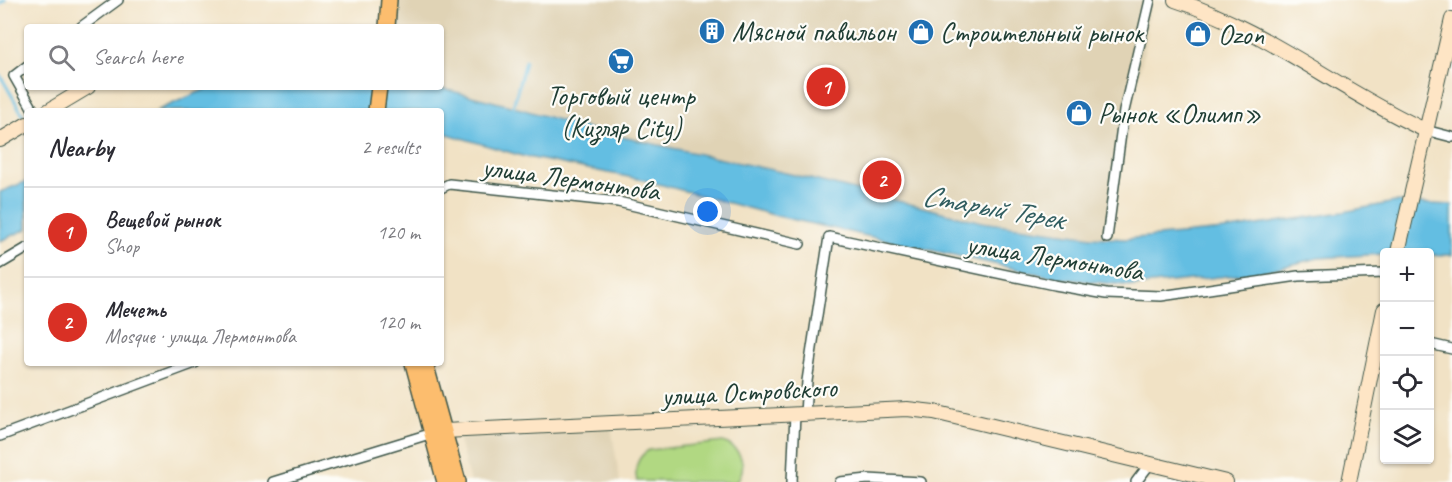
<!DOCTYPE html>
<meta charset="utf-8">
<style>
:root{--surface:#fff;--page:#f2f2f3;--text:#2b2b33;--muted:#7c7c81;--line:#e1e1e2;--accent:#d93025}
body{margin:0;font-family:Caveat,sans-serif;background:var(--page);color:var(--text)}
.controls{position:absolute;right:18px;bottom:18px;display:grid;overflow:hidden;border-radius:6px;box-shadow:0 2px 4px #0004}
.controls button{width:54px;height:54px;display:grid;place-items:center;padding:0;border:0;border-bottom:2px solid var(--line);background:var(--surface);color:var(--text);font:30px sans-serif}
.you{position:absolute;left:708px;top:212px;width:21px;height:21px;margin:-15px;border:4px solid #fff;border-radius:50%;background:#1a73e8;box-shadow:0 0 0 9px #1a73e833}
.badge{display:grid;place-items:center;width:39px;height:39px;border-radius:50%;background:var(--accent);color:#fff;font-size:20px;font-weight:700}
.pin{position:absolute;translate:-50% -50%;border:3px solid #fff;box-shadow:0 2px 6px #0006}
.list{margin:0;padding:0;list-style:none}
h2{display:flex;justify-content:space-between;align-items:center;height:78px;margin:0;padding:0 24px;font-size:26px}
h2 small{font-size:20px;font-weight:400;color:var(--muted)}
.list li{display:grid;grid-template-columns:39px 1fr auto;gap:18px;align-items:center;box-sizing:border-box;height:90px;padding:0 24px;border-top:2px solid var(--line)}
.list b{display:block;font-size:22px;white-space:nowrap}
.list p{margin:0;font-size:20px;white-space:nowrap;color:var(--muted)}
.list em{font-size:20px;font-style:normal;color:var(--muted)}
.icon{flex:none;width:33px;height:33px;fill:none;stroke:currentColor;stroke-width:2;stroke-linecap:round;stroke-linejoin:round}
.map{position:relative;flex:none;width:1452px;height:482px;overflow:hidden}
.search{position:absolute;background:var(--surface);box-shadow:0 2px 4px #0004;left:24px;top:24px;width:420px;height:66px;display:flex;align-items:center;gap:15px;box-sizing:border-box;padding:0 21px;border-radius:6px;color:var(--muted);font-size:22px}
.panel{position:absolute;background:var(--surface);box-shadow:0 2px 4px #0004;left:24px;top:108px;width:420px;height:258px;border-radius:6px}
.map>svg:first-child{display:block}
.built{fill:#e0d3b5}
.green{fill:#b1d882;stroke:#688a5b;stroke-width:1.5}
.water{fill:#64bee2;stroke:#427e8b;stroke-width:1.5}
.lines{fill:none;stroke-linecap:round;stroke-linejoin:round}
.stream{stroke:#64bee2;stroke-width:3}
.street-casing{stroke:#3e564a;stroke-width:12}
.secondary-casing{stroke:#3e564a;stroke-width:16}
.primary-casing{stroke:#3e564a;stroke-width:18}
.street{stroke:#fff;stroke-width:9}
.secondary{stroke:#fee5c5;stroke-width:14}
.primary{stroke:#fcbd6e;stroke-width:15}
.labels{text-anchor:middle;stroke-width:4.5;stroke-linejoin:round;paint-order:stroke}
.poi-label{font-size:28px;fill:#1f3d34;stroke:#fdfcf7;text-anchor:start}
.street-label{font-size:28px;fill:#1f3d34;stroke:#fdfcf7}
.water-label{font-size:30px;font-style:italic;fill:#305d60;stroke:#fdfcf7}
</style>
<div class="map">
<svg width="1452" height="482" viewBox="0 0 1452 482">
<rect width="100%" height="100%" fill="#fdfcf7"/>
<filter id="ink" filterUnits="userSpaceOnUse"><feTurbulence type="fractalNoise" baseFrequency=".0167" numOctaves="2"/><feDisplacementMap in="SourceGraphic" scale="12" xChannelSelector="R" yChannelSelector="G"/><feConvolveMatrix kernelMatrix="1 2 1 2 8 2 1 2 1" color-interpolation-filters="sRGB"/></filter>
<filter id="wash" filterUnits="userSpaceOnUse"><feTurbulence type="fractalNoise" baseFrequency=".008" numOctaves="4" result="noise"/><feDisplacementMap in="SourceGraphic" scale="24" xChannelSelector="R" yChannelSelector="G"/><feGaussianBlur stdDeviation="1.35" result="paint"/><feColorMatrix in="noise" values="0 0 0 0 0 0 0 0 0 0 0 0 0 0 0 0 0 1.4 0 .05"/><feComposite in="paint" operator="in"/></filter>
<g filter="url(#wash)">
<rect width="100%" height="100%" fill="#f1e2c5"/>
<path class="built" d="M396,0H1151L1146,30L1148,31L1107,238L956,217L766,168L648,144L542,113L436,87H441V27H393Z
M611,426L620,482H470L457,433Z"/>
<path class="green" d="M723,442C741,448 749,467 736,482L637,481C634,468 637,457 649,450Z"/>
<path class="water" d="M210,87H436L507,105L604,133L790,174L982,222L1092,237L1125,239L1224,230L1343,212L1395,202L1452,205V255H1430V252H1384V254L1318,258L1257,273L1133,286L1057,278L777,216L644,180L522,156L441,132V111H156Z
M27,181V229L0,241V192Z"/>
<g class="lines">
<path class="stream" d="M0,4L5,0
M0,75L23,115
M513,107L525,61"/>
</g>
</g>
<g filter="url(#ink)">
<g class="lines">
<defs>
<path id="street" d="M81,27L118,0
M27,66L14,76L34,111
M1425,130L1452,137
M441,188L449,184L618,202L800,244
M1107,238L1124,111L1150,0
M0,264L27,248
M1430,344L1452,349
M805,414L807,381L829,237L1054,285L1106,294L1161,296L1298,276L1384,273
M0,436L195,363
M273,482L436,432
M792,482L795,414
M840,482L868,479L921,482
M1136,482L1149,465"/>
<path id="secondary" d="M1175,0C1265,29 1340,91 1425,130
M48,111L88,87
M0,140L27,124
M1398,252L1452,19
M444,431L907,409L934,412L1226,482
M1349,482L1384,310"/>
<path id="primary" d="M387,27L389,0
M376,111L379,87
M413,363L445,482
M425,363L458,482"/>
</defs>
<use href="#street" class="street-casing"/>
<use href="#secondary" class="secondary-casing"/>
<use href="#primary" class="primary-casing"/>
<use href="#street" class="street"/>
<use href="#secondary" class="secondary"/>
<use href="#primary" class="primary"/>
</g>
</g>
<defs>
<symbol id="building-disc" viewBox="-11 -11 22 22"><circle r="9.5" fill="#1f6fb2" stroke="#fdfcf7"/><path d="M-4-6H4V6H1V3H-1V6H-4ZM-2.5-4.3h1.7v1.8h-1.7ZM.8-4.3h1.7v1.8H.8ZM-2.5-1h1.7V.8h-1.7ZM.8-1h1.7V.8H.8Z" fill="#fff"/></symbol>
<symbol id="shop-disc" viewBox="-11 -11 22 22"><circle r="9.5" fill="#1f6fb2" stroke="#fdfcf7"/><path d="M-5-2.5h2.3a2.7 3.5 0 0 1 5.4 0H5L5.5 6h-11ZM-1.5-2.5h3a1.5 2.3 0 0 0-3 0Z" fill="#fff"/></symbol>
<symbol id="supermarket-disc" viewBox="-11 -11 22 22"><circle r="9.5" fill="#1f6fb2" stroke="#fdfcf7"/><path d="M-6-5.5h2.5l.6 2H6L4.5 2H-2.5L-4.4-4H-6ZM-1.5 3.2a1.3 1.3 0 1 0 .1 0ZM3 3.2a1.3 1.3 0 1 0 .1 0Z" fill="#fff"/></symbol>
</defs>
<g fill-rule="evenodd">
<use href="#building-disc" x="697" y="16" width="30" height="30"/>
<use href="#shop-disc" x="906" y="17" width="30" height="30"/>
<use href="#shop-disc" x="1183" y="19" width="30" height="30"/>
<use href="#supermarket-disc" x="606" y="46" width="30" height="30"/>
<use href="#shop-disc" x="1064" y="98" width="30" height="30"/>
</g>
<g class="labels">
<g class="poi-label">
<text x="732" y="41">Мясной павильон</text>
<text x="940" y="42">Строительный рынок</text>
<text x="1218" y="44">Ozon</text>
<text x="621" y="105" text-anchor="middle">Торговый центр<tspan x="621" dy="32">(Кизляр City)</tspan></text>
<text x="1098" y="123">Рынок «Олимп»</text>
</g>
<g class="street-label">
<text transform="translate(571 178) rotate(8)" y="10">улица Лермонтова</text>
<text transform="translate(1055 257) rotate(9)" y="10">улица Лермонтова</text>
<text transform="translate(749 391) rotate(-3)" y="10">улица Островского</text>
</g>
<g class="water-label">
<text transform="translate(993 207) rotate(10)" y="10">Старый Терек</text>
</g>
</g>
</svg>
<div class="controls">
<button>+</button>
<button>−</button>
<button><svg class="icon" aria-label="locate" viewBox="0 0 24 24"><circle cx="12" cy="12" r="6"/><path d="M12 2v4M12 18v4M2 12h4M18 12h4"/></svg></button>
<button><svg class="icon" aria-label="layers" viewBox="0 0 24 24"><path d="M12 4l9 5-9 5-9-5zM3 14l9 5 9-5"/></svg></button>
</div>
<div class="you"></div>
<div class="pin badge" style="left:826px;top:87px">1</div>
<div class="pin badge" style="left:882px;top:180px">2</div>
<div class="search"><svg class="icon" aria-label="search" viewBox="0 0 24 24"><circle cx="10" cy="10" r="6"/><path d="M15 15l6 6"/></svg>Search here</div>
<section class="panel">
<h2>Nearby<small>2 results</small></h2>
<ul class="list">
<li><span class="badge">1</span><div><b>Вещевой рынок</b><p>Shop</p></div><em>120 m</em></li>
<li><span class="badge">2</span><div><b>Мечеть</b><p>Mosque · улица Лермонтова</p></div><em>120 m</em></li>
</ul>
</section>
</div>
